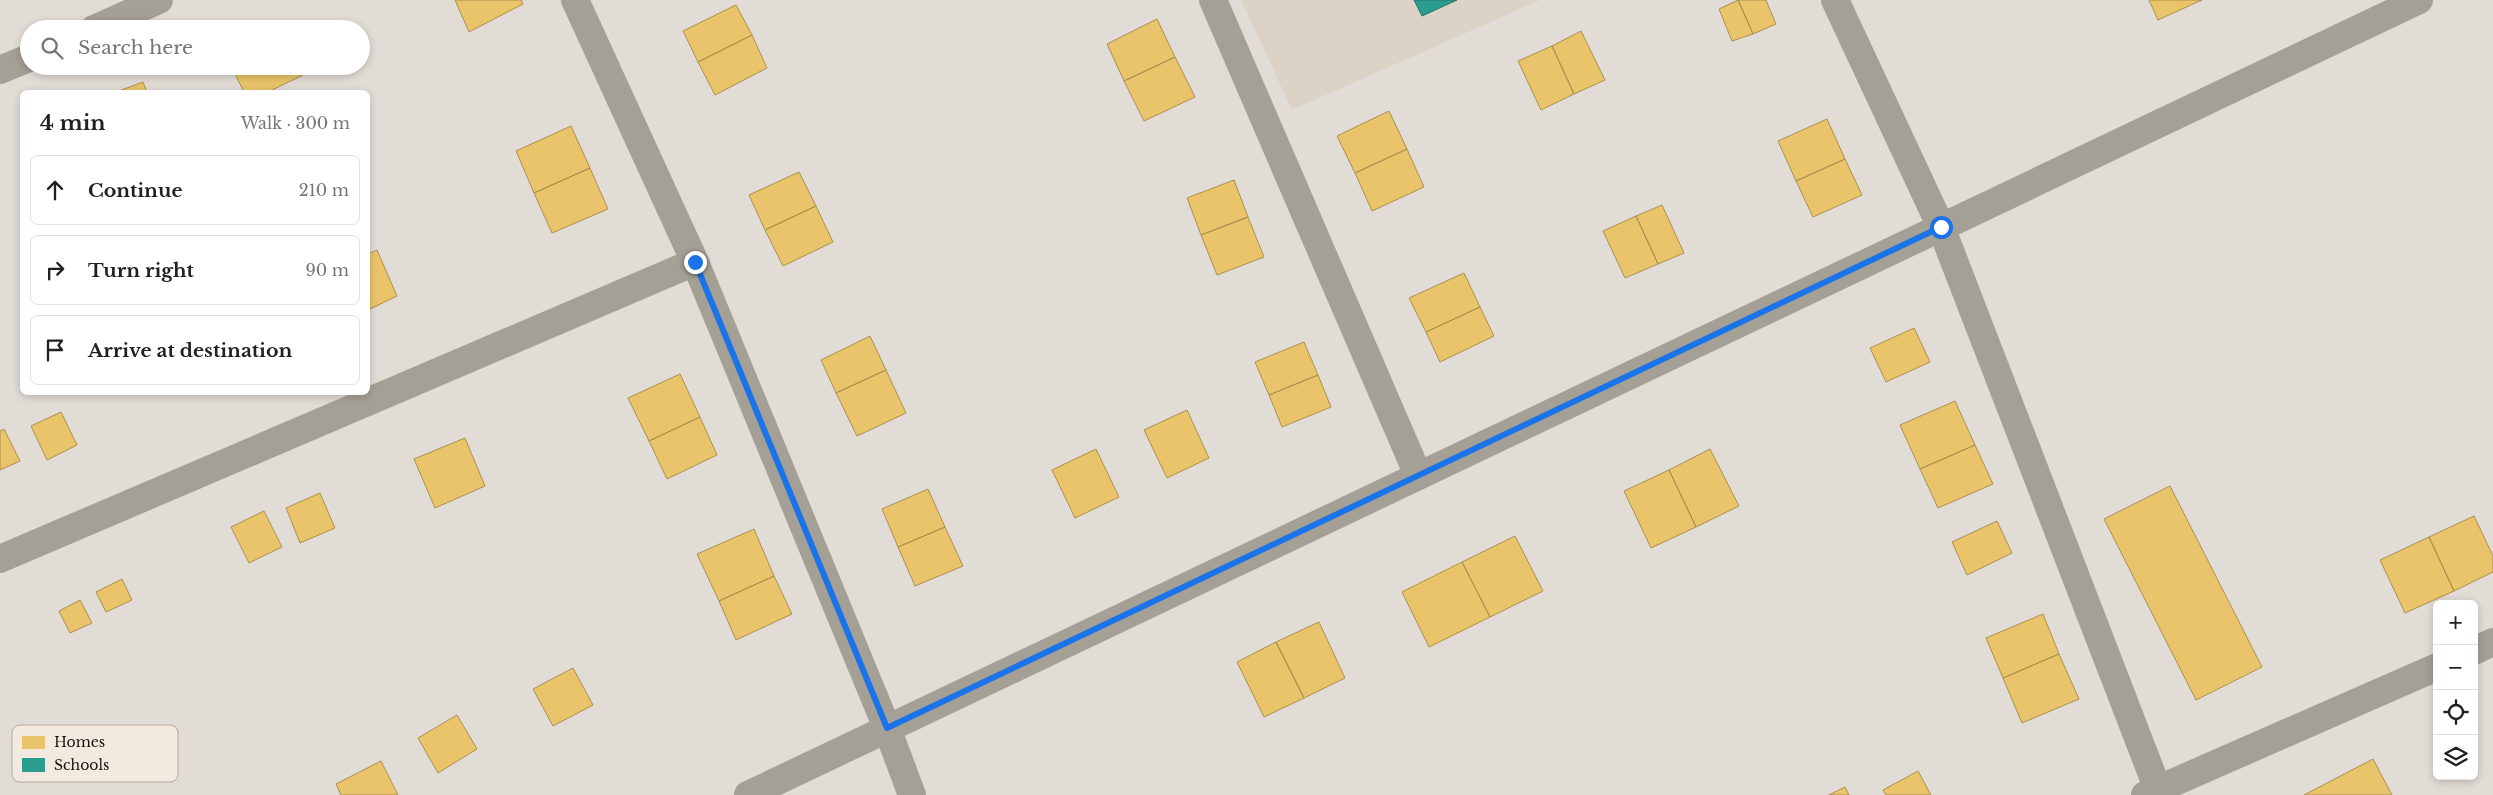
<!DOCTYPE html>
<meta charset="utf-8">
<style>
:root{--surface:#fff;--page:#f2f2f2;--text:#202124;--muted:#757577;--line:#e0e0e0}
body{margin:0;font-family:"Libre Baskerville",serif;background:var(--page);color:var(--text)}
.controls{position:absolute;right:15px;bottom:15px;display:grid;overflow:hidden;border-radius:8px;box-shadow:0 2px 8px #0003}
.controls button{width:45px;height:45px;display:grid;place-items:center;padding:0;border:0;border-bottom:1px solid var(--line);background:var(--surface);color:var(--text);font:25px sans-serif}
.stop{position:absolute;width:15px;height:15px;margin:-11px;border:4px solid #1a73e8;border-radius:50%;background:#fff}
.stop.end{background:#1a73e8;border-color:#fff;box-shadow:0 1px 5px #0008}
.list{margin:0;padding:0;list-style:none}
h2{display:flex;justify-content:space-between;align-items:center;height:65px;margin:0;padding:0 20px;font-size:21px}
h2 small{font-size:16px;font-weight:400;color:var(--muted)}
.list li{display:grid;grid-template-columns:32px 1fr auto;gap:15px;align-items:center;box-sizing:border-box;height:70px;margin:0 10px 10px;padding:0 10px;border:1px solid var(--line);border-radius:8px}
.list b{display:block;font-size:19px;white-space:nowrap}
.list em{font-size:16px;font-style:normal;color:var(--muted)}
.icon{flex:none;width:28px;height:28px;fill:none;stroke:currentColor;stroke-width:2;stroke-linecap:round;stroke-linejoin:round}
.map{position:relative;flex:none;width:2493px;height:795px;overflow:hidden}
.search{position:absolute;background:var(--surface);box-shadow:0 2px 8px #0003;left:20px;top:20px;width:350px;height:55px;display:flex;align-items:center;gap:12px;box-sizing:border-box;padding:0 18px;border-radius:28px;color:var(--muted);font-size:19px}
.panel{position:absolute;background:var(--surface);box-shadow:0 2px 8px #0003;left:20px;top:90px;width:350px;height:305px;border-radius:8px}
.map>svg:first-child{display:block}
.built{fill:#ddd2c6}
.homes{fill:#e9c46a;stroke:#aa8f4f}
.schools{fill:#2a9d8f;stroke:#247469}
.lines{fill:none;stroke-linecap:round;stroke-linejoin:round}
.minor{stroke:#a5a095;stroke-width:28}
.route{stroke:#1a73e8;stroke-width:6}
.key{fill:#f4e9de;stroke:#b2a9a0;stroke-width:1}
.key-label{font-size:14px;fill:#171410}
</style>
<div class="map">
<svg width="2493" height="795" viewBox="0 0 2493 795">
<rect width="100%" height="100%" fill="#e1dcd6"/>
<path class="built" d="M1241,0H1540L1292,110Z"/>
<path class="homes" d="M455,0H521L523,4L469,32Z
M1738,0L1753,34L1732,41L1719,9Z
M1738,0H1766L1776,24L1753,34Z
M2149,0H2202L2158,20Z
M736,5L752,35L698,62L683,31Z
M1157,19L1175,57L1124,81L1107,44Z
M1581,31L1605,80L1574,94L1552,46Z
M752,35L767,68L715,95L698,62Z
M1552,46L1574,94L1541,110L1518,61Z
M1175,57L1195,97L1144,121L1124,81Z
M231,66H298L303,75L268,92H244Z
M143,82L147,92H116Z
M1389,111L1407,149L1355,173L1337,136Z
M1827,119L1845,159L1796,181L1778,141Z
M571,126L590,168L534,193L516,151Z
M1407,149L1424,187L1372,211L1355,173Z
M1845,159L1862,195L1813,217L1796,181Z
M590,168L608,209L552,233L534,193Z
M799,172L816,206L765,230L749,195Z
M1234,180L1248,217L1201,235L1187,198Z
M1662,205L1684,253L1658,264L1636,216Z
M816,206L833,242L783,266L765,230Z
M1636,216L1658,264L1625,278L1603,231Z
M1248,217L1264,257L1217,275L1201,235Z
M377,250L397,296L368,310V254Z
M1464,273L1480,307L1426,332L1409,298Z
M1480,307L1494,336L1440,362L1426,332Z
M1914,328L1930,362L1886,382L1870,348Z
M870,336L886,370L836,393L821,360Z
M1304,342L1318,375L1269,395L1255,362Z
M886,370L906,413L857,436L836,393Z
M680,374L700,417L649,441L628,398Z
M1318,375L1331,407L1282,427L1269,395Z
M1955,401L1975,445L1920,469L1900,425Z
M1187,410L1209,458L1167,478L1144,430Z
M61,412L77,445L47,460L31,426Z
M700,417L717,455L667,479L649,441Z
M4,429L20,461L0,470V431Z
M465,438L485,486L435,508L414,459Z
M1975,445L1993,484L1938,508L1920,469Z
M1096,449L1119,497L1075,518L1052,470Z
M1710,449L1739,506L1696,527L1669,470Z
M1669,470L1696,527L1651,548L1624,491Z
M2170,486L2262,667L2196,700L2104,519Z
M928,489L945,527L898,547L882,509Z
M320,493L335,528L300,543L286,508Z
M264,511L282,547L249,563L231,527Z
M2474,516L2493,556V572L2454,591L2429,537Z
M1997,521L2012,553L1967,575L1952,542Z
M945,527L963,566L915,586L898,547Z
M754,529L774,576L719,601L697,554Z
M1515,536L1543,591L1490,617L1462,562Z
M2429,537L2454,591L2405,613L2380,560Z
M1462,562L1490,617L1429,647L1402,592Z
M774,576L792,614L736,640L719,601Z
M122,579L132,600L106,612L96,592Z
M80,600L92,623L70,633L59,611Z
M2043,614L2059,654L2003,678L1986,638Z
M1319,622L1345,678L1304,698L1276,642Z
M1276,642L1304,698L1264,717L1237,662Z
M2059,654L2079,699L2022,723L2003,678Z
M573,668L593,705L553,726L533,689Z
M457,715L477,749L438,773L418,738Z
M2373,759L2392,795H2304Z
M381,761L398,795H341L336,784Z
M1918,771L1931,795H1886L1883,790Z
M1845,787L1849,795H1829Z"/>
<path class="schools" d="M1414,0H1457L1422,16Z"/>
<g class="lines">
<path class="minor" d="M575,0L695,262L887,728L912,795
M1213,0L1418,475
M1835,0L1941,227L2160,795
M94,29L159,0
M0,70L29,58
M0,559L695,262
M2474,651L2493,642
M748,795L2419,0
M2145,795L2437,667"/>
</g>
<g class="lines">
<path class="route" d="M695,262L887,728L1941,227"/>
</g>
<rect x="12" y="725" width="166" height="57" rx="8" class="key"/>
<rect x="22" y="736" width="23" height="13" fill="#e9c46a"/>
<rect x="22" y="758" width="23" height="14" fill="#2a9d8f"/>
<g class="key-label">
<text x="54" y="747">Homes</text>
<text x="54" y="770">Schools</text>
</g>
</svg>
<div class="controls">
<button>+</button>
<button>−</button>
<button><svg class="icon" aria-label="locate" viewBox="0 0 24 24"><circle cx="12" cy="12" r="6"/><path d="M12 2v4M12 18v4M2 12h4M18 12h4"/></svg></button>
<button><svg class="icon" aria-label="layers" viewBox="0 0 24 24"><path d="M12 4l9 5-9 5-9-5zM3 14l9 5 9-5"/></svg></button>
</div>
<div class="stop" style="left:1941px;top:227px"></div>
<div class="stop end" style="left:695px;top:262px"></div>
<div class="search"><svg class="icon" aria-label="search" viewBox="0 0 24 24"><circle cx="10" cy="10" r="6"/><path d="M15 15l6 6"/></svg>Search here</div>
<section class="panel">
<h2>4 min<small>Walk · 300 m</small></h2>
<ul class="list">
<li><svg class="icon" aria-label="ahead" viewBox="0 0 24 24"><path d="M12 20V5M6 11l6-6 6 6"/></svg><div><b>Continue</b></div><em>210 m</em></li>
<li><svg class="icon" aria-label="right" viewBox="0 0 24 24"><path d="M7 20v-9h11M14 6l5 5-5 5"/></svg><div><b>Turn right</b></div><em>90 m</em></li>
<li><svg class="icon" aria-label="arrive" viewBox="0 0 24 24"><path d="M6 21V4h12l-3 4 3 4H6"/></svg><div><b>Arrive at destination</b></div></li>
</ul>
</section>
</div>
